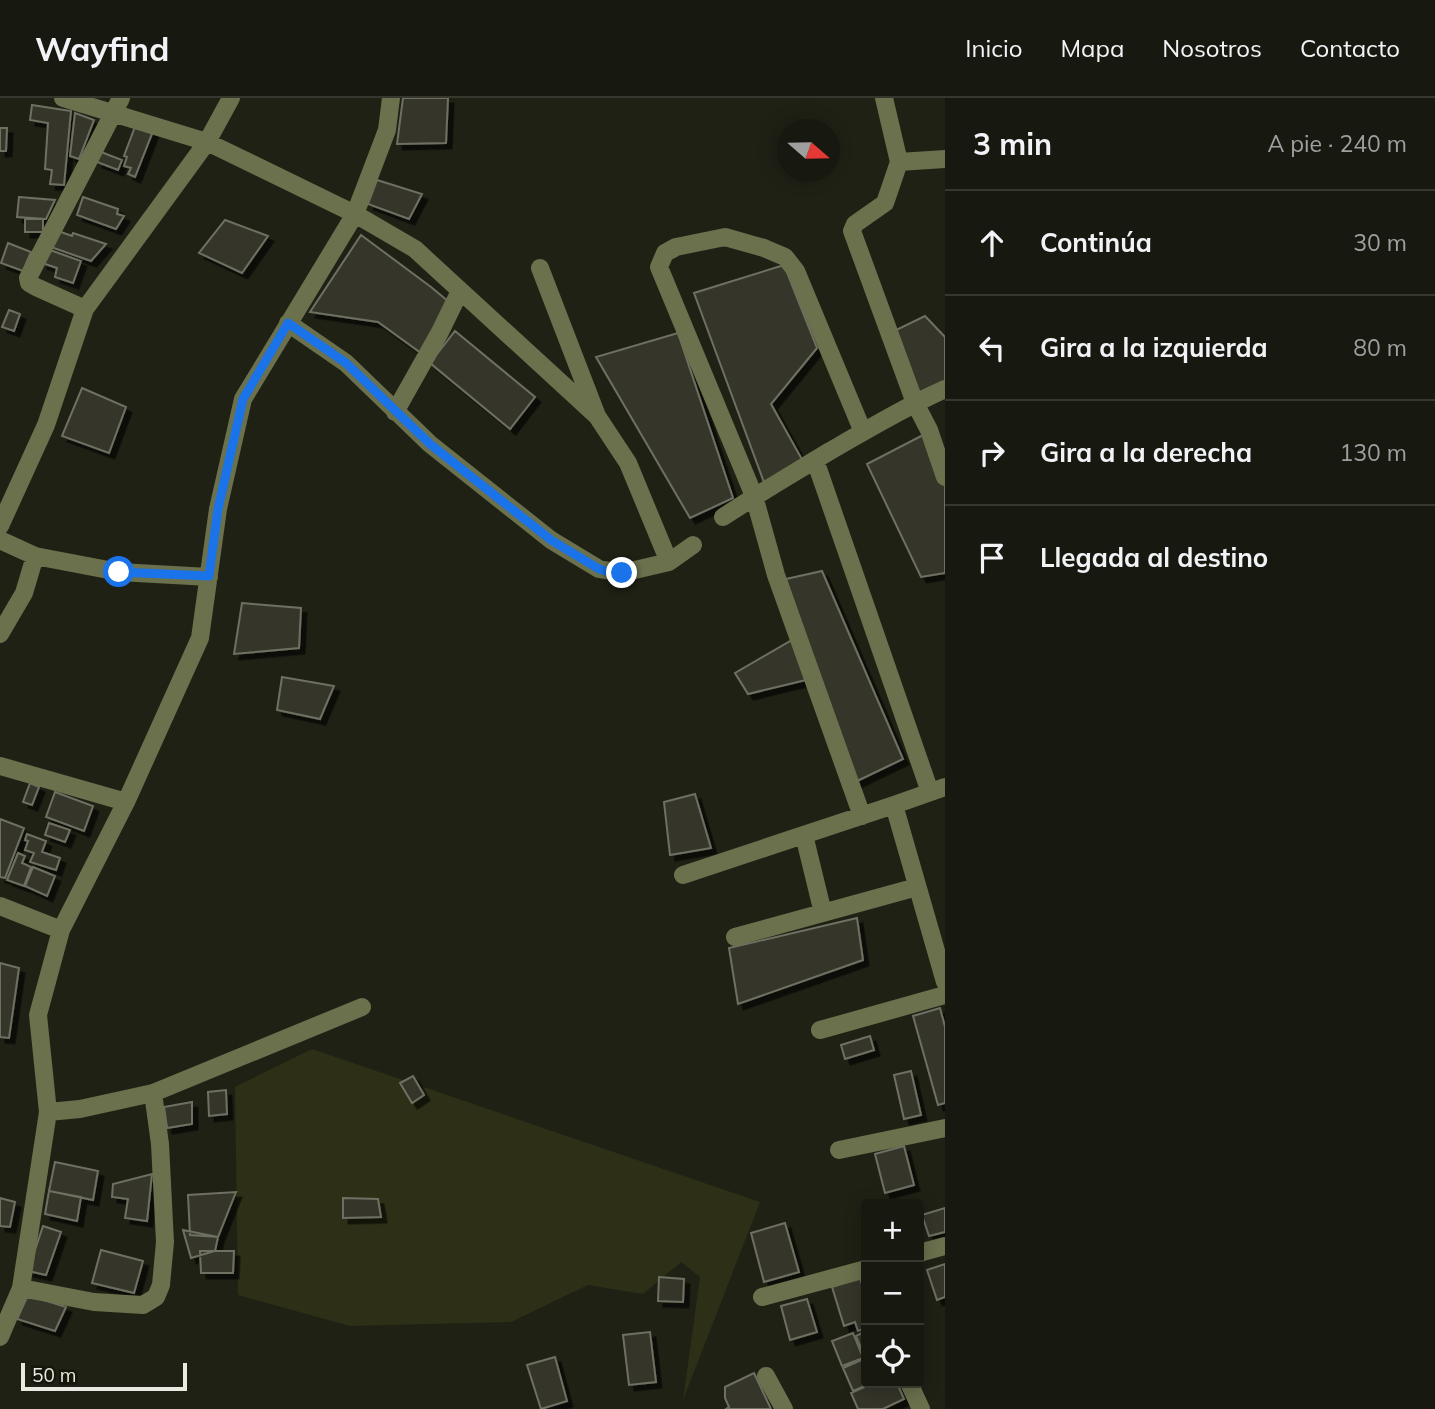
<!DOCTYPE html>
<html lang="es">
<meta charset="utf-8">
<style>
:root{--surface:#171910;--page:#202219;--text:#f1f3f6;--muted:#9ea09f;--line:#363830}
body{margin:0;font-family:Mulish,sans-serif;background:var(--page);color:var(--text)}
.controls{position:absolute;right:21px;bottom:21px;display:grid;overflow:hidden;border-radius:7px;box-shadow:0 4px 18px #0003}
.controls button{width:63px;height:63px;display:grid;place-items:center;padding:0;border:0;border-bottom:2px solid var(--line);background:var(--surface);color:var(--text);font:35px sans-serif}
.compass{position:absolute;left:777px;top:21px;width:63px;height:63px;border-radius:50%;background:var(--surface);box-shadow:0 4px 18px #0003;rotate:110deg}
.scale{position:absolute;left:21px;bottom:18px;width:166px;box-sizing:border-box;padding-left:7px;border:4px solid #e9eae2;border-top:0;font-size:19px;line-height:24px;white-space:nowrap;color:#e9eae2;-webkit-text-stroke:5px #16170c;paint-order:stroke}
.stop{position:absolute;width:21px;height:21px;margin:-16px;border:5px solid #1a73e8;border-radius:50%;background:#fff}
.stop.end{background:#1a73e8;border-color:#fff;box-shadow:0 2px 7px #0008}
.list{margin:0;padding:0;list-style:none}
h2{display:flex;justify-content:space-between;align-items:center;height:91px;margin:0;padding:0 28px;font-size:30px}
h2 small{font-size:23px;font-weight:400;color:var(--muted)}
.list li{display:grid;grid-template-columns:46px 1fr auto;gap:21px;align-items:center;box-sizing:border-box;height:105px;padding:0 28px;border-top:2px solid var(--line)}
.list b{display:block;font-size:26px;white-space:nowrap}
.list em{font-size:23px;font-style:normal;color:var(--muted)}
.icon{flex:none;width:38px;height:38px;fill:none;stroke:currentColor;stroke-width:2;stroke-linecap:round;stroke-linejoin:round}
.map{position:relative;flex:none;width:945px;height:1311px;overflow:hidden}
header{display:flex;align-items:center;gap:42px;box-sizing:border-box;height:98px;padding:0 35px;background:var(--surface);border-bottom:2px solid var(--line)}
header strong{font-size:33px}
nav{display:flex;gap:38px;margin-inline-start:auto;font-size:24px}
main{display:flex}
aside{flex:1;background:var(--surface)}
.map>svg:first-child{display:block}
.green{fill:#2d3016}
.building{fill:#34362a;stroke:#6e7062;stroke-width:2;filter:url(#shadow)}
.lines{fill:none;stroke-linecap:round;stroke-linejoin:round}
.minor{stroke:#6b704d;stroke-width:18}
.route{stroke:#1a73e8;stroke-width:9}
</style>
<header>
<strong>Wayfind</strong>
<nav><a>Inicio</a><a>Mapa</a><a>Nosotros</a><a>Contacto</a></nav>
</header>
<main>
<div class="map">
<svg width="945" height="1311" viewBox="0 0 945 1311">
<defs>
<filter id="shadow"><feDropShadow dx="5.5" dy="5.5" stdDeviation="0" flood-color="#0009"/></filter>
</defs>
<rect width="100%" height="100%" fill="#1f2115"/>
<path class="green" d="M312,951L760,1104L683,1302L700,1179L681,1164L643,1196L588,1187L511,1224L350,1228L238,1197L235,989Z"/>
<path class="building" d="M403,0H448L446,45L397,46Z
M32,7L71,13L64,87L50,86L52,72L45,71L48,25L30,22Z
M75,15L94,22L79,61L70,58Z
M136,26L153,33L135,79L128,76L131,70L124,68L127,59L124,58Z
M0,30H7L6,53H0Z
M101,54L122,62L118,72L97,64Z
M377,82L422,96L409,121L368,106Z
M19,99L55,102L46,121L17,119Z
M83,99L118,111L117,116L124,118L116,131L77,117Z
M25,121H43V134H25Z
M225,122L268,138L242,175L199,155Z
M58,133L72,138L73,135L106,146L91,163L48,148Z
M361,137L431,189L449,204L421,255L378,224L310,214Z
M8,145L31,154L23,173L1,165Z
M47,151L81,163L73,185L55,179L57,170L42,165Z
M784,167L817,250L771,306L804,365L765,387L694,195Z
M9,212L20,216L14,233L2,229Z
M925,218L945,239V283L914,297L892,234Z
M455,233L535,299L510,331L430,265Z
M678,235L733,400L690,420L596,259Z
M82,290L126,309L109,355L62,338Z
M927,335L945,387V475L921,479L867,366Z
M822,473L903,661L855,684L786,481Z
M242,505L301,510L299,550L234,556Z
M792,542L806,582L748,596L735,575Z
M282,579L334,588L320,621L277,612Z
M30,685L39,689L32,707L23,704Z
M55,694L93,708L84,733L46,719Z
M695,696L711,750L670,757L664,704Z
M0,721L24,730L5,780L0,779Z
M49,725L70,732L65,744L45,737Z
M27,736L46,743L42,754L60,760L56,772L30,764L34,755L25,752L28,743L25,742Z
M18,755L25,758L22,765L31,769L24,788L7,782Z
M33,769L55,778L47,798L25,788Z
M857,820L863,862L738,906L729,850Z
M0,865L19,870L9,940L0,939Z
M940,910L945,929V1005L938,1007L913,918Z
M870,938L874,952L845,961L841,947Z
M911,973L921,1017L904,1021L894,977Z
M413,978L424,997L412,1005L400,985Z
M226,992L227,1016L209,1018L208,994Z
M192,1004V1026L167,1030L164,1009Z
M904,1048L914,1087L885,1095L875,1056Z
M55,1064L98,1073L93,1102L49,1093Z
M152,1076L147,1123L125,1120L128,1101L112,1099L113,1086Z
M49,1093L81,1099L77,1123L45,1116Z
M236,1094L218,1139L190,1137L188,1097Z
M0,1100L15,1104L10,1129L0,1128Z
M343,1100L378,1101L381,1119L343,1120Z
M945,1110V1134L929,1138L922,1117Z
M785,1125L799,1174L764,1184L751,1135Z
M43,1128L61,1134L46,1177L28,1173Z
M183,1132L218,1139L215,1153L191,1160Z
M101,1152L143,1163L134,1195L92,1185Z
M200,1153H234L233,1175H201Z
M945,1166V1199L937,1202L927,1172Z
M659,1179L684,1181L683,1204L658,1203Z
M860,1180L866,1198V1230L858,1233L855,1224L844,1228L832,1189Z
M28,1197L66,1209L55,1233L17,1221Z
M807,1201L817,1234L790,1242L781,1208Z
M866,1233V1259H865L856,1238Z
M650,1234L656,1284L629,1287L623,1237Z
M853,1235L863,1260L842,1268L832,1243Z
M555,1259L567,1303L541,1311L527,1267Z
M866,1260V1285H872L853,1293L843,1270Z
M754,1275L771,1311H726L729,1309L725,1300V1289Z
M873,1285H897L904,1301L883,1311H858L851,1295Z"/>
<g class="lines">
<path class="minor" d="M63,0L207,44L355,116L415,151L597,318
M884,0L899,64
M945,61L899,64L885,105L855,126L852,133L915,305L929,332L945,379
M540,170L597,318L628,365L669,464
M85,211L36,189L29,185L28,180L121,0
M288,225L346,265L430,346L551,442L599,471L622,475L669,464L693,447
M395,314L440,234L460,193
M815,362L930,694
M723,419C758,396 794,375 830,353C868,331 905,309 945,291
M0,428L46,327L85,211L207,44L231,0
M0,442L35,458L119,474L209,479
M0,536L24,495L35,458
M0,668L126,704
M894,707L945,884
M862,718L776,477L754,398L659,169L665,155L676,149L725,139L764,150L785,159L796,173L863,334
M804,737L823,815
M683,777L894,707L945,689
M0,808L61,832
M735,839L917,789
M820,932L945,897
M48,1014L80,1011L153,995L362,909
M839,1052L945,1030
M919,1155L945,1148
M21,1190L94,1204L143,1207L156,1199L161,1187L165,1144L160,1046L153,995
M762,1199L866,1171
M0,1239L21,1190L48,1014L38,917L61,832L126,704L200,540L218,411L243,301L355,116L387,32L391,0
M766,1278L784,1311
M909,1285L921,1311"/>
</g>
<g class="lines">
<path class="route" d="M119,474L209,478L218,411L243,301L288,225L346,265L430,346L551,442L599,471L613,475H622"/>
</g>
</svg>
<div class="controls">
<button>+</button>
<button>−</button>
<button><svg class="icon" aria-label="locate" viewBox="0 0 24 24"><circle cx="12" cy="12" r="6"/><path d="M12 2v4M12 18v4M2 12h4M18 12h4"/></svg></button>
</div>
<svg class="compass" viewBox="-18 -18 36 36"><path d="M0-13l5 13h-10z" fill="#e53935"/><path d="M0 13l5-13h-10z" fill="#9ea09f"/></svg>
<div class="scale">50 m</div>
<div class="stop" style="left:119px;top:474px"></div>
<div class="stop end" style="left:622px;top:475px"></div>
</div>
<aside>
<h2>3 min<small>A pie · 240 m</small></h2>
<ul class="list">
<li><svg class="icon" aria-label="ahead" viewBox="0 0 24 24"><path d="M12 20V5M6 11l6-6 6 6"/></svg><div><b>Continúa</b></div><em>30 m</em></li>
<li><svg class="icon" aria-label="left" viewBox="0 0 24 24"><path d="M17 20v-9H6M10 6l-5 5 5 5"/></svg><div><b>Gira a la izquierda</b></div><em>80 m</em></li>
<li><svg class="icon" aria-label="right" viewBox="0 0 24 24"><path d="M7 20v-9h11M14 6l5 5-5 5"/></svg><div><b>Gira a la derecha</b></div><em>130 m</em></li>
<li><svg class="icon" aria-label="arrive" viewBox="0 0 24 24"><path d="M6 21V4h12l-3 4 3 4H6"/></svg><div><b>Llegada al destino</b></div></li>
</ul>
</aside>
</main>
